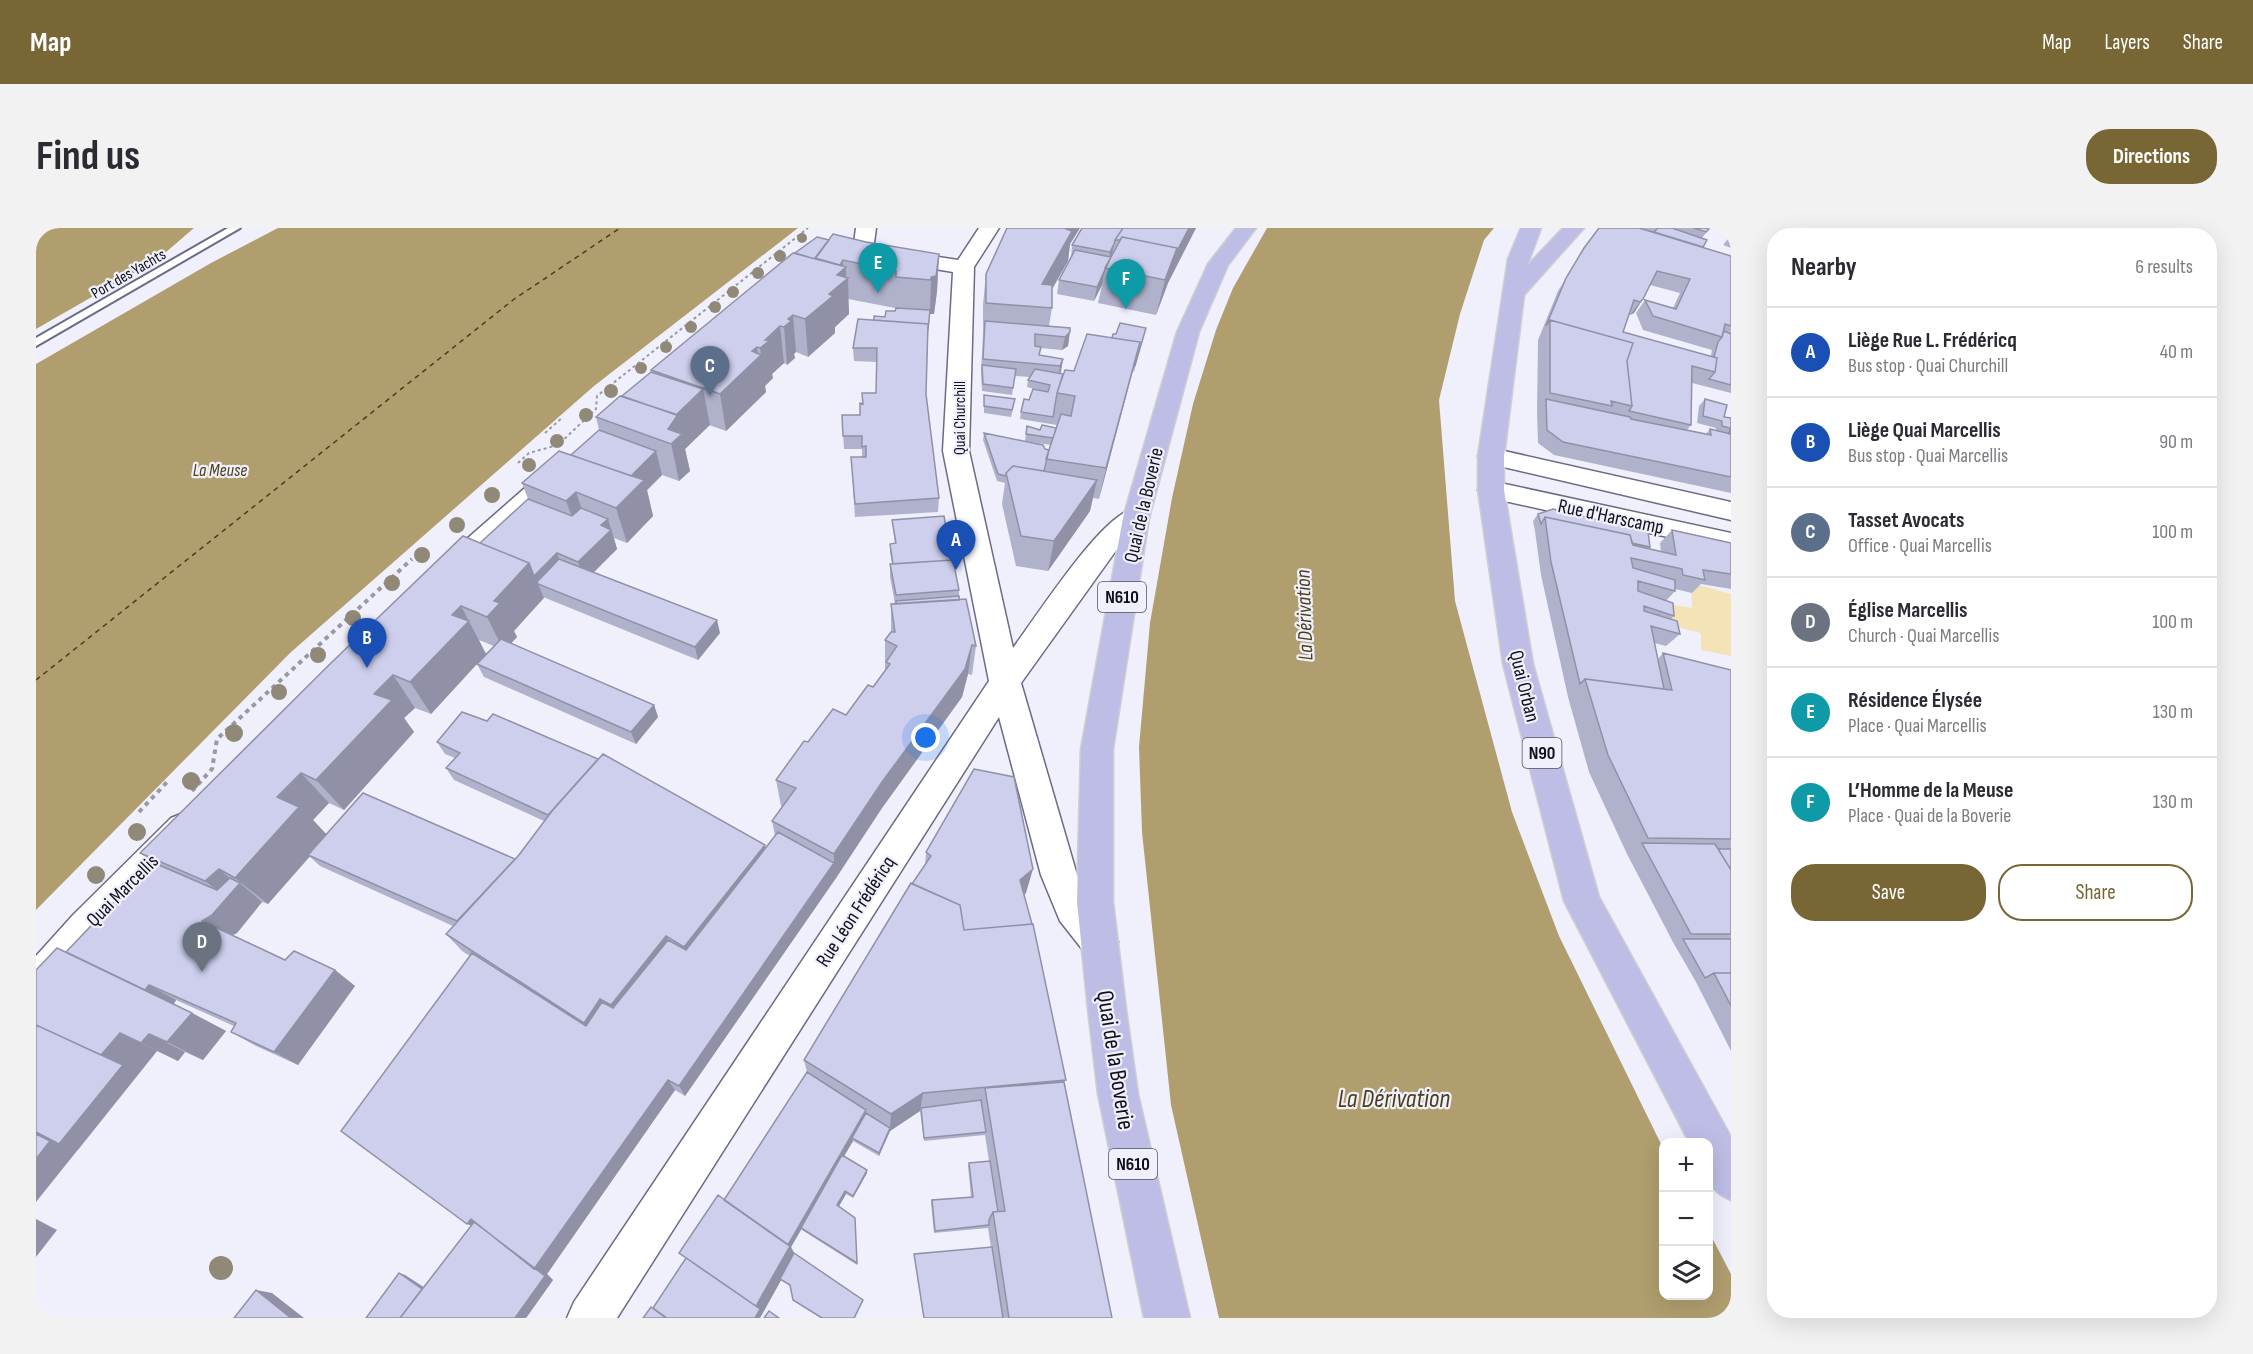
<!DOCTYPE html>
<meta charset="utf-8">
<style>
:root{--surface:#fff;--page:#f2f2f3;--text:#2b2b33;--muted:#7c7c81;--line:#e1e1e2;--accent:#786634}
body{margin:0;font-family:"Sofia Sans Condensed",sans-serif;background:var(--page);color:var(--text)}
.controls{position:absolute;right:18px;bottom:18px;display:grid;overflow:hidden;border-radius:12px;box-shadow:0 6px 24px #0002}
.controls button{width:54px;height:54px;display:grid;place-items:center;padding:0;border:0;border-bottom:2px solid var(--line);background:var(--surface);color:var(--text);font:30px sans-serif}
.you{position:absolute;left:890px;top:510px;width:21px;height:21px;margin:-15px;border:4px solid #fff;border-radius:50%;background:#1a73e8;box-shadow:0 0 0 9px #1a73e833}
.badge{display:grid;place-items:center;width:39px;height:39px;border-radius:50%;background:var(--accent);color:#fff;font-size:20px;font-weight:700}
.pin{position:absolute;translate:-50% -50px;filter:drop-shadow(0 2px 3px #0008)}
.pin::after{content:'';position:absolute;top:32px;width:21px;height:18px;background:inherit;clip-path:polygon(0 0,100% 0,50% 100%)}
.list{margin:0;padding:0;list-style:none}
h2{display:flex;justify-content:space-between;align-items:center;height:78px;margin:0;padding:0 24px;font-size:26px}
h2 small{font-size:20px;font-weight:400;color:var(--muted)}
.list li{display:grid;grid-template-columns:39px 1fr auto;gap:18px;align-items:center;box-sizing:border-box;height:90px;padding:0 24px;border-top:2px solid var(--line)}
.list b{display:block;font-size:22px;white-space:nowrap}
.list p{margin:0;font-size:20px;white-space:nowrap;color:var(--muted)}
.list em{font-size:20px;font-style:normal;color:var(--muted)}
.actions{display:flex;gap:12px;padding:18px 24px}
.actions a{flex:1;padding:14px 0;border:2px solid var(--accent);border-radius:24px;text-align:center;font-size:21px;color:var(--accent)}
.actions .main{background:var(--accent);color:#fff}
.icon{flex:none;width:33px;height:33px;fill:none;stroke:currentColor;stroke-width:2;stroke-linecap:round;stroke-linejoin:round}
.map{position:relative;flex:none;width:1695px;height:1090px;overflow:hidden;border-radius:24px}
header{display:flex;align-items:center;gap:36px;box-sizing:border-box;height:84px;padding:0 30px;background:var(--accent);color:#fff}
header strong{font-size:28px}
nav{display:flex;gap:33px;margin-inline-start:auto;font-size:21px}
.intro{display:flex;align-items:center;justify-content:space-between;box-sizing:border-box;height:144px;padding:0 36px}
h1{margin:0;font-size:42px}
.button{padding:15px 27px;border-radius:24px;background:var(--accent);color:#fff;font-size:21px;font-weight:700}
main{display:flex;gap:36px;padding:0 36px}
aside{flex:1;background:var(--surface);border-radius:24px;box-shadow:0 6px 24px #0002}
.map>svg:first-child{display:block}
.green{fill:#f4e3b6}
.water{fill:#b09e6e}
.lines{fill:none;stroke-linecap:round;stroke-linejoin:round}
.ferry{stroke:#4c3e17;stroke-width:1.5;stroke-dasharray:5 4.5;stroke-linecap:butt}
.lane-casing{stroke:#6a6b85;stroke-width:4}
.street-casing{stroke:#6a6b85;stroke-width:3}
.primary-casing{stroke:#cfcfd1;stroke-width:3}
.path-far1{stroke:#9999a4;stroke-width:2;stroke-dasharray:3 3;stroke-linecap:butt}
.path{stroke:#9999a4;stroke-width:4;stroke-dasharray:4.5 4.5;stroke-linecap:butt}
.lane{fill:#fff;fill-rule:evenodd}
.street{fill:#fff;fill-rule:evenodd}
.primary{fill:#bdbde6;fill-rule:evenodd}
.tree{fill:#908978}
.wall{fill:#b0b2cc;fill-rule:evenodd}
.shaded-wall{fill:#9091a6}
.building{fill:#cdcfed;stroke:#9091a6;stroke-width:1.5}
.labels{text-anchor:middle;stroke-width:4.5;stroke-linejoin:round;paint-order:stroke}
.far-street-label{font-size:16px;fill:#0f0f19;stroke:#f0f0fd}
.far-water-label{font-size:18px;font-style:italic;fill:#4c3e17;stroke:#f0f0fd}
.shield{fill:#f0f0fd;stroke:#52525d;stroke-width:1.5}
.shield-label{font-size:18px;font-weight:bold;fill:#0f0f19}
.street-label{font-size:20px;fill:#0f0f19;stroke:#f0f0fd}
.water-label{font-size:21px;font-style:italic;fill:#4c3e17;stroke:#f0f0fd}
.near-street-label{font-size:24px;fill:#0f0f19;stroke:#f0f0fd}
.near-water-label{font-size:26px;font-style:italic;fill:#4c3e17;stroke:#f0f0fd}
</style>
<header>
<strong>Map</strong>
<nav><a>Map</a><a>Layers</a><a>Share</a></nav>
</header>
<div class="intro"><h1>Find us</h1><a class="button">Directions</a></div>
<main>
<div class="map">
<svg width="1695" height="1090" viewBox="0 0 1695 1090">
<rect width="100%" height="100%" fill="#f0f0fd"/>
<path class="green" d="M1655,355L1695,366V428L1665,422V405L1633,397L1635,376L1656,380Z"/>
<path class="water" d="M10,0H158L122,31L0,101V4Z
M242,0H762L558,158L254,425L0,682V136L175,35Z
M1231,0H1458L1448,12L1424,86L1403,172L1419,373L1476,584L1523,708L1627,920L1628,1068H1672L1673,1004L1695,1046V1090H1183L1135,877L1106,604L1103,519L1114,395L1136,270L1157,176L1180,102L1197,60Z"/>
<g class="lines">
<path class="ferry" d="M0,452L477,72L584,0"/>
<defs>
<path id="lane" d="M192,0H204L0,118V110Z"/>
<path id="street" d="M820,0H840L838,15L835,19H821L818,15Z
M943,0H963L938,39L933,223L977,420C1001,388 1059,297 1092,283C1098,280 1103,282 1110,284L1113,290L1110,296L1084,317L985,455L1041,647L1051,670L1076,702L1082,714L1076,726L1063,731L1050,726L1024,693L1019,681L1005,647L963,489L581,1090H531L538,1074L953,453L907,223L917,44L857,34L850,32L847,28L850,24L857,22L922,32Z
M1455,220L1695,274V292L1446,234L1442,228L1446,222Z
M1455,253L1695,305V323L1446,268L1442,262L1446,256Z
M499,256L508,259L512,265L508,271L420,352L410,355L400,352L396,345L400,338L490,259Z
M147,585L159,590L164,600L159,610L63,711L13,769L0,774V728L37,687L135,590Z"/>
<path id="primary" d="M1200,0H1220L1192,37L1163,104L1113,290L1077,521V674L1090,781L1102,866L1154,1090H1108L1062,866L1052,781L1041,674L1045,521L1087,290L1141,104L1172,36Z
M1485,0H1505L1491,38L1527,0H1548L1488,67L1468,228V262L1497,436L1563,669L1695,909V972C1665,960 1672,943 1672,914H1653L1528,673L1467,436L1442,262V228L1472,31Z"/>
</defs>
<use href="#lane" class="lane-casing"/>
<use href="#street" class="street-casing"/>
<use href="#primary" class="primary-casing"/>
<path class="path-far1" d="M509,205L527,189
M482,235L493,225L522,217L560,181L561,168L772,0"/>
<path class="path" d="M156,563L176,541L181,511L376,331
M103,584L132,553"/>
<use href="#lane" class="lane"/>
<use href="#street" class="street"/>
<use href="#primary" class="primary"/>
</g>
<g class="tree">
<circle cx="766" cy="10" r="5"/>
<circle cx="744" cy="28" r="6"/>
<circle cx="722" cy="45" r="6"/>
<circle cx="697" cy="64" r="6"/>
<circle cx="679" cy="79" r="6"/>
<circle cx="655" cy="99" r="6"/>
<circle cx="630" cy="119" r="6"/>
<circle cx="605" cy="140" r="6"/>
<circle cx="575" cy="163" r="7"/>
<circle cx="550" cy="187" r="7"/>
<circle cx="521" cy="213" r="7"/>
<circle cx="493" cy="237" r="7"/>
<circle cx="456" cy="267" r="8"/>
<circle cx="421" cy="297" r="8"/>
<circle cx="386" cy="327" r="8"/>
<circle cx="356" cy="355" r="8"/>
<circle cx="317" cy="390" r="8"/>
<circle cx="282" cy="427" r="8"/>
<circle cx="243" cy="464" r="8"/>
<circle cx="198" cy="505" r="9"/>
<circle cx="155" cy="553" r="9"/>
<circle cx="101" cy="604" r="9"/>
<circle cx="60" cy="647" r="9"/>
<circle cx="185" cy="1040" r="12"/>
</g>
<path class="wall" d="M971,0H1044L1034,16L1032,33L1016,61V80L1013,98L1034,100L1032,118L1026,122L1004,120L1003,127L1027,131L1024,145L1027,146L1038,143L1080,106L1110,100L1098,144L1097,143L1063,271L1057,270L1054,283L1012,343L980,338L966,276L969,255L961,253L947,212L948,205L1013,222L1015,217L989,213L991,198L1004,202L1020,200L1021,197L984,191L985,184L993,172L1006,163L991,159L992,152L994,149L979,148L976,167L946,163L945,144L947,106V76L950,46Z
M1160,0L1132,55L1120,87L1062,75L1066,57L1058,73L1021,66L1023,52L1035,30L1036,17Z
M1563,0H1670L1673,1L1666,10V19L1695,28V165L1656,155L1655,197L1651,202L1670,206L1674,201L1680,203V200L1661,195L1663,178L1669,171L1688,189L1695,190V265L1518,227L1502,215L1501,184L1502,112L1522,63L1548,20ZM1614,57L1644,65L1637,80L1609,72L1600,85L1607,102L1676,122V121L1675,128L1587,104L1593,87H1594L1598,85Z
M1695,7V20L1687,17Z
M793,12L830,14L903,26L901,63L898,86H894L892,107L890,166L903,270L902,284L819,289L815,229H826V221H808L806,187H824L826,176V165H840L841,134L818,133L817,120L838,92L849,89L859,83V80L812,71L813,86L799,99V105L772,129L760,124L758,126L759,130L751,137L748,135L736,146L737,150L729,158L730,164L690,203L673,197L649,221L654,243L643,253L626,247L611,262L617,288L591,315L578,310L581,321L558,344L684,405L662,432L507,369L478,403L481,409L475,415L618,477L622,489L600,516L448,449L441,436L395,486L379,480L368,490L378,504L308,582L293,575L277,592L291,607L479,631L508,593L418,552L410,540L419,530L409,526L401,514L729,617V620L739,608L736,593L746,578H745L740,552L772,514L810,487L837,459L850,442L849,441V412L855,404V376H859L854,349V336H856L854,323V316H859L856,292L916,332L923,362V368L940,418L936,447L932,446L926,469L846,580L800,650L649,868L639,862L511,1046L510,1045L517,1052L490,1090H330L363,1045L369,1047L388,1059L435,998L434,728L426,723L410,706L417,698L284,638L273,628L232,676L226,674L201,705L196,707L249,732L299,742L319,758L262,837L220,818L195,804L198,798L140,772L138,776L156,785L190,803L167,832L149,824L142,833L121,823L42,922L30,724L116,634L104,625L492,271L486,255L535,227L563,202L560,189L615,144V142L759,25ZM443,412L458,418L450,426Z
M948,167L978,178L975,189L948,185Z
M1502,286L1614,319L1612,321L1625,324L1624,315L1636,302L1695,315V361L1665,356L1656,365L1639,361V363L1630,373L1638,388L1635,391L1644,406L1630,418L1618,415L1622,431L1627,425L1695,442V823L1660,754L1638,716L1591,626L1553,544L1532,469L1505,347L1499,303L1497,293Z
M890,624L990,665L988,667L1030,852L1028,854L1076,1090H888L878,1026L955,1020L952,1000L898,1005L895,974L896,972L935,969L932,938L933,935L953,933L949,907L888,913L884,883L854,903L843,928L817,913L808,928L831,942V945L817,970L810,966L803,978L819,990L821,1037L766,1002V1000L755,1019L758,1025L827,1073L819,1090H785L758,1073L757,1072L754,1058L745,1052L724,1090H607L615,1079L617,1080L771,844L768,832L889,637Z"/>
<path class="shaded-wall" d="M1030,0H1044L1034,16L1032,33L1006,79V56Z
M1153,0H1160L1132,55L1120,87L1129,52L1141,20Z
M1078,16L1073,41L1072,36L1074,24Z
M903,26L901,63L898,86H894L895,49Z
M807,32V41L810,39V51L812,50L813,86L799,99V105L772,129L769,91L793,66L804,37Z
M1068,44L1066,57L1058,73L1061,59Z
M1607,71L1598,85L1594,87L1604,74Z
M757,87L760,124L758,126L759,130L751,137L748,99L752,91Z
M744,98L748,135L736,146L737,150L729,158L730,164L690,203L684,166L716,123L721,119L722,130L725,127L724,120L729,112Z
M1034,104L1032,118L1026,122L1029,109Z
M1104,114L1096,145L1063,271L1070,240Z
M1027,131L1025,144L1022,152L1024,138Z
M667,161L674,197L649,221L654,243L643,253L632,201L639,188Z
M620,223L626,247L611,262L617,288L591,315L580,280L588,255Z
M1061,252L1054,283L1012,343L1018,313Z
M540,264L552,299L543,308L530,273Z
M572,291L581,321L549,353L542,334L565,297Z
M521,325L528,344L502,356L508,370L478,403L481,409L468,423L451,389L458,373L493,335Z
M425,378L450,426L395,486L374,454L416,387Z
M681,392L684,405L662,432L659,419Z
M936,417L932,446L926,469L846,580L800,650L649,868L643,858L798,635V626Z
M357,447L379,480L368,490L378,504L308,582L280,552L338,466Z
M618,477L622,489L600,516L595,504Z
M265,545L293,575L277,592L292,608L232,676L199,650L241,569Z
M729,617L733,636L656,735L648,719Z
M183,641L202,657L204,655L226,674L201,705L191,710L166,693L191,670L169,653Z
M997,641L990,665L978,676L984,652Z
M630,708L638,725L586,792L575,777Z
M299,742L319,758L262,837L238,824Z
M113,757L140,772L137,777L109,762Z
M564,771L575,786L559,809L548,795Z
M156,785L190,803L167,832L131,814Z
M84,805L121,823L0,974V900Z
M113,806L149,824L142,833L105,815Z
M632,852L639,862L511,1046L510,1045L517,1052L490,1090H479L498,1041L445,1002L431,996L435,991Z
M887,865L884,883L854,903L843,928V925L854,900L855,886Z
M830,882V889L816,910L817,913L755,1019L759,1027L724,1090H719L720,1078L750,1019Z
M831,942V945L817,970V968Z
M809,963L810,966L802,980L801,977Z
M0,991L21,1002L0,1029Z
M363,1045L369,1047L396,1065L378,1090Z
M220,1062L236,1065L268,1090H255Z"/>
<path class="building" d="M971,0H1030V1L1036,3L1006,56L1016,57V80L950,75V46Z
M1046,0H1087L1079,12L1078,16L1074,24L1036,17Z
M1087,0H1153L1140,25L1141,20L1086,9L1084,12H1079Z
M1563,0H1603L1695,28V98L1689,96L1686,109L1617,88L1609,72L1640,81L1654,51L1621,43L1607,71L1604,74L1598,72L1587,104L1681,130L1679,144L1656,138L1655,197L1593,183L1596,178L1591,133L1597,115L1514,92L1510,98L1530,50L1548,20Z
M1622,0H1636L1671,12L1667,19L1618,4Z
M1658,0H1670L1673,1L1670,4Z
M797,6L830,14L903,26L900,48L895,49V52L860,49V43L807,32L804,37L779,30Z
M781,9L793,12L779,31L759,25Z
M1086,9L1141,20L1129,52L1069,40Z
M1039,22L1075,29L1061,59L1023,52Z
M757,25L810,39L801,47L812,50L793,66L797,68L769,91L757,87L752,91L755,93L748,99L744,98L729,112L733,113L724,120L721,119L716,123L725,127L684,166L615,142Z
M860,80L894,82L892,102V96L838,92V88L849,89L850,83H859Z
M822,91L892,96L890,166L903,270L819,276L815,229H830V218L826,219V208H807L806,187H824V175L827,176L826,165H840L841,120H817Z
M1514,92L1597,115L1591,133L1596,178L1575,173L1576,178L1514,165Z
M949,93L1034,100V104L1029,109L999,106V118L1005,119L1003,127L1027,131L1024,138L947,131Z
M1084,95L1110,100L1099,137L1098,136L1104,114L1076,110L1077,106H1080Z
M1688,103L1695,106V157L1673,151L1679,144L1681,130L1678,129L1682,114L1686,109Z
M1051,106L1104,114L1070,240L1010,231L1025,186L1035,188L1039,168L1021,165L1025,153L1029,142L1038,143Z
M946,137L980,141L977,160L947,156Z
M999,141L1027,146L1021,165L1017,189L985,184L988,171L993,172L997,161L1012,164L1014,157L992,152Z
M615,144L667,161L640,187L586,168Z
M948,167L979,171L976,182L948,178Z
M584,168L639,186L641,188L632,201L646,206L635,216L560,189Z
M1510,171L1594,189L1595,191L1675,207L1674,201L1695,206V249L1527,214L1511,202Z
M1669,171L1691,177L1688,189L1695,190V206H1693L1694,200L1686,198V193L1667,188Z
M1006,197L1020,200L1017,210L990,206L991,198L1004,202Z
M563,202L620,223L595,248L535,227Z
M948,205L1007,217L1009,221L1013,222L1008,243L977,238L970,245V248L962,246Z
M523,223L608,252L580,280L540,264L530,273L486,255Z
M977,238L1061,252L1018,313L985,308L970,245Z
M492,271L536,288L545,280L572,291L565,297L575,302L542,334L521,325L498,348L493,335L444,315Z
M1517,281L1612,304L1614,319L1596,315L1594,307L1509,289L1505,296L1502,286Z
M908,288L916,332L857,336L854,316L860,315L856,292Z
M1509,289L1594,307L1597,317L1640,327L1636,302L1695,315V346L1667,342L1669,352L1647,347L1646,341L1595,330L1597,340L1639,352V363L1602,353V363L1637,375L1638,388L1608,378V383L1641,393L1644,406L1615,398L1628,461L1549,451L1544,456L1515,334Z
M427,308L493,335L458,373L464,375L451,389L425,378L416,387L433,393L374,454L357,447L338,466L356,472L280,552L265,545L241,569L263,579L199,650L183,641L169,653L104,625L296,434Z
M523,331L681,392L659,419L502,356L501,354Z
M917,332L923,362L860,367L854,336Z
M923,368V372L860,376V373Z
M930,371L940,418L936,417L929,441L846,554L798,626L736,593L760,560L740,552L768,513L772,514L797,481L810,487L832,457L837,459L854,436L850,434L861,418L849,412L855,404H859L855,376Z
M465,411L618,477L595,504L441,436Z
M1627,425L1695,442V611L1612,610L1572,527L1549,451L1636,462Z
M426,484L451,493L457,486L562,531L512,587L410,540L424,525L401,514Z
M567,526L729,617L648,719L630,708L575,777L564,771L548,795L410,706L483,627L516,583Z
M938,541L978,549L997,641L984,652L996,696L928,702L924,677L876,656L895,628L890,624Z
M327,565L479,631L421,693L272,627Z
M742,604L798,635L643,858L632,852L498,1041L435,991L431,996L305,903L436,725L550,798L566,774L577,780L632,712L650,722Z
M1606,615L1679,616L1695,642V706H1655Z
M1682,621H1695V642Z
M116,634L181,662L194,650L204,655L176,687L166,693L249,732L258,723L299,742L238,824L195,804L200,795L113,757L109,762L30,724Z
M875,655L924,677L928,702L997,696L1030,852L887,865L855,886L768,832Z
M1647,711H1695V745H1678L1669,750Z
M21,720L156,785L131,814L113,806L105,815L84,805L65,827L0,797V742Z
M1678,745H1695V778Z
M0,797L87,837L23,916L0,904Z
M771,844L830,882L752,1017L688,972Z
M1028,854L1076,1090H973L957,984L969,983L949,860Z
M945,872L950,904L888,910L885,880Z
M830,885L854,900L843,925L816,910Z
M0,906L14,913L0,931Z
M806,927L831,942L817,968L809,963L801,977L819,990L821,1035L765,1000Z
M954,933L962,984H957L953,992V997L899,1003L896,972L937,969L933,935Z
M682,967L754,1018L720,1078L643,1025Z
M438,994L509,1048L479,1090H364Z
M956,1019L967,1090H888L878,1026Z
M758,1025L827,1072L818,1090H786L757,1072L754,1057L744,1051Z
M650,1030L724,1081L719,1090H631L617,1080Z
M363,1045L386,1061L364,1090H330Z
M220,1062L255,1090H198Z
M615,1079L630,1090H607Z
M733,1083L743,1090H728Z"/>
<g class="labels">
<g class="far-street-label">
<text transform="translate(92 45) rotate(-30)" y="6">Port des Yachts</text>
<text transform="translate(923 190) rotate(-90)" y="6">Quai Churchill</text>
</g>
<g class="far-water-label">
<text x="184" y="248">La Meuse</text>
</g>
<g class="shield">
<rect x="1062" y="354" width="48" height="30" rx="4.5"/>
<rect x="1486.5" y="510" width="39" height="30" rx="4.5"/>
<rect x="1073" y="921" width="48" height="30" rx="4.5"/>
</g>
<g class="shield-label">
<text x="1086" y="375">N610</text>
<text x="1506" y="531">N90</text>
<text x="1097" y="942">N610</text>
</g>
<g class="street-label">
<text transform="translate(1107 277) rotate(-77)" y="7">Quai de la Boverie</text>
<text transform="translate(1575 288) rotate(12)" y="7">Rue d'Harscamp</text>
<text transform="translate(1489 458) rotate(76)" y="7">Quai Orban</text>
<text transform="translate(86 662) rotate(-45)" y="7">Quai Marcellis</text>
<text transform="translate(819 683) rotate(-57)" y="7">Rue Léon Frédéricq</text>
</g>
<g class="water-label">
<text transform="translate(1268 387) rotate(-92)" y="7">La Dérivation</text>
</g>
<g class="near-street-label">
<text transform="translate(1080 832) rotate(81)" y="8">Quai de la Boverie</text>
</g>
<g class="near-water-label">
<text x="1358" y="879">La Dérivation</text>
</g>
</g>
</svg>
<div class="controls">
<button>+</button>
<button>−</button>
<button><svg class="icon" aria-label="layers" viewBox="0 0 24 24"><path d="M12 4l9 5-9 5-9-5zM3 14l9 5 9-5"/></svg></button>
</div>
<div class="you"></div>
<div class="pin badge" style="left:920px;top:342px;background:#1a4fb4">A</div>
<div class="pin badge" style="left:331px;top:440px;background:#1a4fb4">B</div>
<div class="pin badge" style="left:674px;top:168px;background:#5c6f8a">C</div>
<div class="pin badge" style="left:166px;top:744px;background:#6b7280">D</div>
<div class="pin badge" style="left:842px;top:65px;background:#0f9aa8">E</div>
<div class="pin badge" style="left:1090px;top:81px;background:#0f9aa8">F</div>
</div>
<aside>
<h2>Nearby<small>6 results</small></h2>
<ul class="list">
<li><span class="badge" style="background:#1a4fb4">A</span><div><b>Liège Rue L. Frédéricq</b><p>Bus stop · Quai Churchill</p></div><em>40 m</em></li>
<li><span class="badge" style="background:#1a4fb4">B</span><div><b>Liège Quai Marcellis</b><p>Bus stop · Quai Marcellis</p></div><em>90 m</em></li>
<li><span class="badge" style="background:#5c6f8a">C</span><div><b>Tasset Avocats</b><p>Office · Quai Marcellis</p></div><em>100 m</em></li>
<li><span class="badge" style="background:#6b7280">D</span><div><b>Église Marcellis</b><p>Church · Quai Marcellis</p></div><em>100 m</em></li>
<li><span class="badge" style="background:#0f9aa8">E</span><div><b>Résidence Élysée</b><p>Place · Quai Marcellis</p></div><em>130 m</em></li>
<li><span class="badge" style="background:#0f9aa8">F</span><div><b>L’Homme de la Meuse</b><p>Place · Quai de la Boverie</p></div><em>130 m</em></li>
</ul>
<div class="actions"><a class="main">Save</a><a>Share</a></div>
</aside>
</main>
